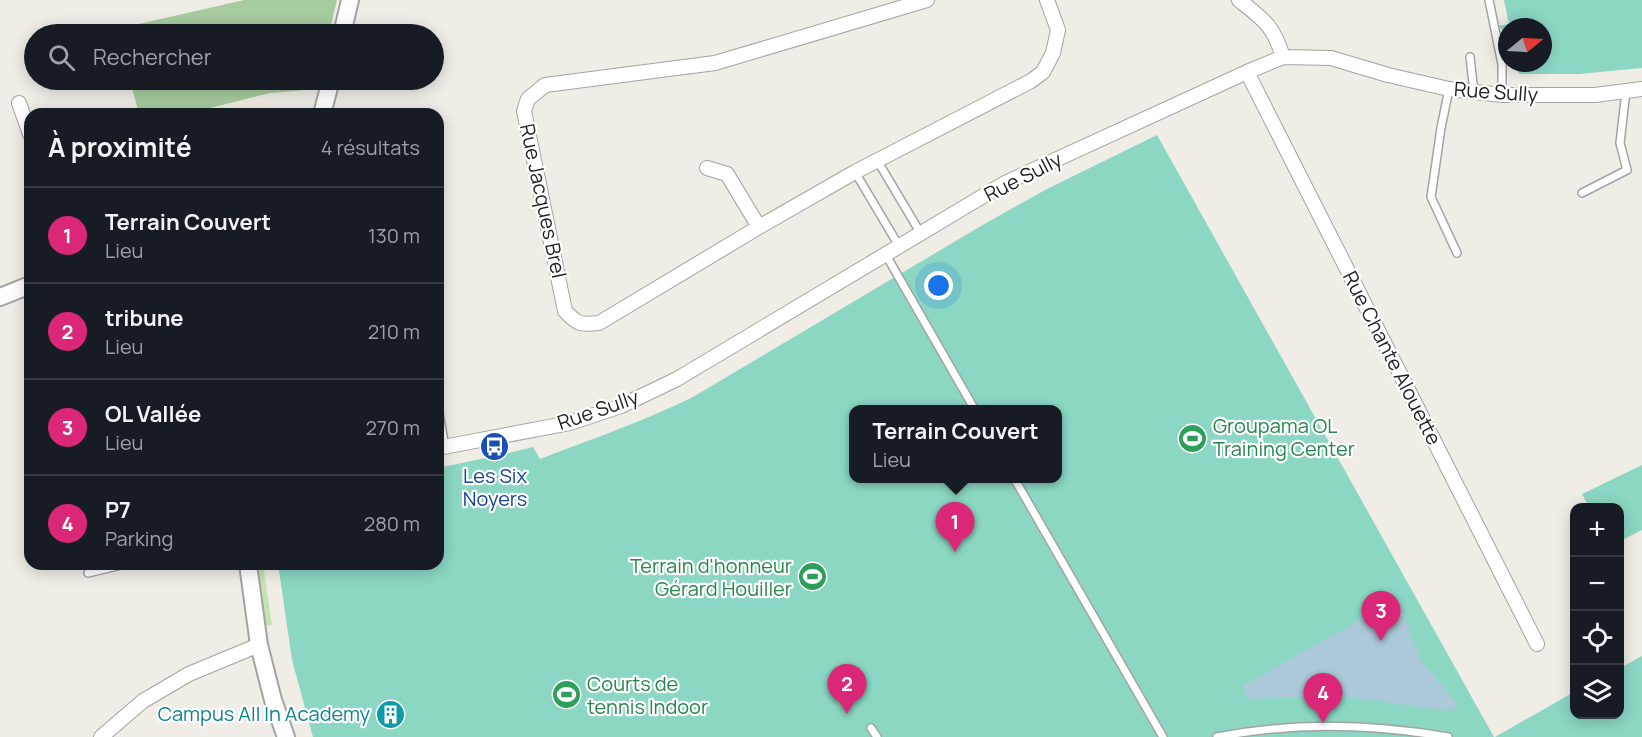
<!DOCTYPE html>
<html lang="fr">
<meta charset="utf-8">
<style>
:root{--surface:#171b24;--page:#242831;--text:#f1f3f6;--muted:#9ea1a6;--line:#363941;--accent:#db2777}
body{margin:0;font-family:Manrope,sans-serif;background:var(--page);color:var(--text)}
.controls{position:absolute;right:18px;bottom:18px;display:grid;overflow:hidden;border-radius:12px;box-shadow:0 3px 15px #0003}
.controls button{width:54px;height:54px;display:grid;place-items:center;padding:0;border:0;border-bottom:2px solid var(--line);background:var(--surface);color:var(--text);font:30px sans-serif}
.compass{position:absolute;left:1498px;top:18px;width:54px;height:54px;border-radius:50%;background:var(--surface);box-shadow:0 3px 15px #0003;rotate:72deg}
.you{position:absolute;left:939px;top:286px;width:21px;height:21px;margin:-15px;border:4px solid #fff;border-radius:50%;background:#1a73e8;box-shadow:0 0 0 9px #1a73e833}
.badge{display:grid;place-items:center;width:39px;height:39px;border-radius:50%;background:var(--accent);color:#fff;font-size:20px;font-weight:700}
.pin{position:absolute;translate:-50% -50px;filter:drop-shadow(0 2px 3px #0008)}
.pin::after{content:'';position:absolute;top:32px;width:21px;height:18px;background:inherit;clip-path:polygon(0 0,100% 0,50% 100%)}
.popup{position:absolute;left:849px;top:405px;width:213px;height:78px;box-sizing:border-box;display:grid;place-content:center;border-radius:12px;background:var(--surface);filter:drop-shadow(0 2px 4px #0005);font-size:20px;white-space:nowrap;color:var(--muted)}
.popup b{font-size:22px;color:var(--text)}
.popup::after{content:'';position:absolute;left:50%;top:100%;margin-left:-12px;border:12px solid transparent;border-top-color:var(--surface)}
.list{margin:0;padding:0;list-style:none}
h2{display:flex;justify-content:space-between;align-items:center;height:78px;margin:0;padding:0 24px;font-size:26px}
h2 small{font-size:20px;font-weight:400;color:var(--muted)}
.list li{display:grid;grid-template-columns:39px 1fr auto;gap:18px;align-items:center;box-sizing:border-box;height:96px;padding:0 24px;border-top:2px solid var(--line)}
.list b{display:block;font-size:22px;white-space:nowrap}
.list p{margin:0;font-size:20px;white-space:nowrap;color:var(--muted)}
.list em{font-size:20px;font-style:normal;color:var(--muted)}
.icon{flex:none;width:33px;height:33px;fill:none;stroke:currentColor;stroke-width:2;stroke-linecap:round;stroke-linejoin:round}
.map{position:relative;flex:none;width:1642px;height:737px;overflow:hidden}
.search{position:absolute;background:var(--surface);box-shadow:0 3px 15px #0003;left:24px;top:24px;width:420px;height:66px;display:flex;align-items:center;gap:15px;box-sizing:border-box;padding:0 21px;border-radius:33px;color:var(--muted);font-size:22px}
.panel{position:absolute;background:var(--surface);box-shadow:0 3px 15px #0003;left:24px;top:108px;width:420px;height:462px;border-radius:18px}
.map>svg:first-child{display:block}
.grass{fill:#c4e5b1}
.forest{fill:#a6cb9f}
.pitch{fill:#8bd7c3;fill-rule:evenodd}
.water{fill:#abc9d9}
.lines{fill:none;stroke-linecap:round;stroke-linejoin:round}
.service-casing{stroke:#a3a3a3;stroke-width:10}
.minor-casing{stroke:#a3a3a3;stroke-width:16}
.tertiary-casing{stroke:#a3a3a3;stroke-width:20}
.service{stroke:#fff;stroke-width:7}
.minor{stroke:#fff;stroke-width:14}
.tertiary{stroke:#fff;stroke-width:16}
.labels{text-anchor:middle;stroke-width:4.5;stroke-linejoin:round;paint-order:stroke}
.street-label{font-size:20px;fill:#1f1f1f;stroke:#fff}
.leisure-label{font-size:20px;fill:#27864d;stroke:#fff;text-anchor:start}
.transit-label{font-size:20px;fill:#164399;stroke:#fff}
.culture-label{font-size:20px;fill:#0d838f;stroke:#fff;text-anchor:end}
</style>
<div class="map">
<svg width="1642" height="737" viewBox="0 0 1642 737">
<rect width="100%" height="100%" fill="#efede6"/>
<path class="grass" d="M255,564H263L272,625L264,626Z"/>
<path class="forest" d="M244,0H337L329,34H118L117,29Z
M130,80H319L317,89L270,93L186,114H139Z"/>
<path class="pitch" d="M1504,0H1642V68L1579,74H1520L1510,63H1543V27H1507V34L1498,26L1509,24Z
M1157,135L1494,737H313L292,660L278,564H438V468L509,453L533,447L540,459C592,439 644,421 693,397L986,223L1047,189ZM853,410H1057V478H853Z
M1642,465V530L1620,541V508L1589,507L1582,494Z
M1642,656V737H1495L1574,692V714H1620V668Z"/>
<path class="water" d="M1398,598L1417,651L1423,663L1458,704L1451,711L1364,699L1328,696L1252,699C1246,697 1244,695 1243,688L1246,684Z"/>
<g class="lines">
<defs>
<path id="service" d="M1489,0L1502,64V95
M1519,27L1521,25
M1498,45L1507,38
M1470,57L1474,92
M1449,89L1441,128L1431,197L1457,253
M877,160L921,234
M855,172L899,246
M1582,193L1627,170L1620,143L1626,91
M886,255L975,410
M438,408L445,447
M1014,478L1163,737
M88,573L126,564
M871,728L877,737
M1217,737C1292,722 1372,724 1448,737"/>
<path id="minor" d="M927,0L715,63L545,85L528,99L524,111L565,311C578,325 581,325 599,323L759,227L855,172L1031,81L1043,72L1053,53L1058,30L1047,0
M1239,0C1264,20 1273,25 1283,57
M1247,72L1537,644
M388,80L395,82
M19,103L30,134
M707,168L727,174L759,227
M438,448L570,423L621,406L677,379L1005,183L1247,72L1283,57L1331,58L1388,75L1449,89L1502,95H1595L1642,89
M101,737L143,701L189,674L259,645"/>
<path id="tertiary" d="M342,34L350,0
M322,114L331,80
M0,297L30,285
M248,564L259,645L273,700L286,737"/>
</defs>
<use href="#service" class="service-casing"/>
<use href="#minor" class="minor-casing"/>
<use href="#tertiary" class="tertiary-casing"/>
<use href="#service" class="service"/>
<use href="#minor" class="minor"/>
<use href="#tertiary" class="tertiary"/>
</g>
<defs>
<symbol id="stadium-disc" viewBox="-11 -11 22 22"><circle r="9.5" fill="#2e9e5b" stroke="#fff"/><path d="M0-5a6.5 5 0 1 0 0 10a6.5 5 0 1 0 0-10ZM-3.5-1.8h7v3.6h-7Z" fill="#fff"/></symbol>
<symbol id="bus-disc" viewBox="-11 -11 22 22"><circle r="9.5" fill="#1a4fb4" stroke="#fff"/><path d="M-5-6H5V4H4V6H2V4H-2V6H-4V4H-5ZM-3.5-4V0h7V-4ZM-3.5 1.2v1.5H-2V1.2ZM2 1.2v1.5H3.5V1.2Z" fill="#fff"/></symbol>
<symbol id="building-disc" viewBox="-11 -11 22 22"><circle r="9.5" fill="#0f9aa8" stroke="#fff"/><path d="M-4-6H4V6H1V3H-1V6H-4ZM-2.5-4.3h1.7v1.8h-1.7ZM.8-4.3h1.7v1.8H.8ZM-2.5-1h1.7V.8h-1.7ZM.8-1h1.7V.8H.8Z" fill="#fff"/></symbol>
</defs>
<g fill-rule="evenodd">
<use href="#stadium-disc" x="1176" y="422" width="33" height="33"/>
<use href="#bus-disc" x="478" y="430" width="33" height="33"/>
<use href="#stadium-disc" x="796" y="560" width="33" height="33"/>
<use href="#stadium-disc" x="550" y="678" width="33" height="33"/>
<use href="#building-disc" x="374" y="698" width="33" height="33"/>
</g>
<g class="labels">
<g class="street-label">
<text transform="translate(1496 92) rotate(4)" y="7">Rue Sully</text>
<text transform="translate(1023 177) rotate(-27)" y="7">Rue Sully</text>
<text transform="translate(543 201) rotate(78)" y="7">Rue Jacques Brel</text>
<text transform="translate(1392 358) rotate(63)" y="7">Rue Chante Alouette</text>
<text transform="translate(598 410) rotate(-19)" y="7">Rue Sully</text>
</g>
<g class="leisure-label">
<text x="1213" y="433">Groupama OL<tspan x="1213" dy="23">Training Center</tspan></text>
<text x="792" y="573" text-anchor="end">Terrain d'honneur<tspan x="792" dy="23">Gérard Houiller</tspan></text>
<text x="587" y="691">Courts de<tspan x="587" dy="23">tennis Indoor</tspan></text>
</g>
<g class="transit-label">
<text x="495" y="483">Les Six<tspan x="495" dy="23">Noyers</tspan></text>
</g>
<g class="culture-label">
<text x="370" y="721">Campus All In Academy</text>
</g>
</g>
</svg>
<div class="controls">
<button>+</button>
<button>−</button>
<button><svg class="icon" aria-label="locate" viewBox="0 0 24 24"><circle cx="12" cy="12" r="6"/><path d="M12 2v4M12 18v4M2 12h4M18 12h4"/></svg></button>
<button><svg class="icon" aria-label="layers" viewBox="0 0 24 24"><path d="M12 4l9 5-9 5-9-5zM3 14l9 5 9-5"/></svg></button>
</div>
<svg class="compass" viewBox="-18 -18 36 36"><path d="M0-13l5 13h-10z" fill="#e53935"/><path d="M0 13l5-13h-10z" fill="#9ea1a6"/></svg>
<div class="you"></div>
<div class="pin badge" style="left:955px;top:552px">1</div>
<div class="popup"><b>Terrain Couvert</b>Lieu</div>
<div class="pin badge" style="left:847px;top:714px">2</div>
<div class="pin badge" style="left:1381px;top:641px">3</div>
<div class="pin badge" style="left:1323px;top:723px">4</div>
<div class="search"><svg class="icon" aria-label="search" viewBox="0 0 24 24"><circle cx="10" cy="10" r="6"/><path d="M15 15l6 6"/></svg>Rechercher</div>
<section class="panel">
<h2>À proximité<small>4 résultats</small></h2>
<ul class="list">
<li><span class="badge">1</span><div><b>Terrain Couvert</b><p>Lieu</p></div><em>130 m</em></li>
<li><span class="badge">2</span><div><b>tribune</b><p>Lieu</p></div><em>210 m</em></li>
<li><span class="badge">3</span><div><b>OL Vallée</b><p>Lieu</p></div><em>270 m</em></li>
<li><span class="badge">4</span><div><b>P7</b><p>Parking</p></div><em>280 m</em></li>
</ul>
</section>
</div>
